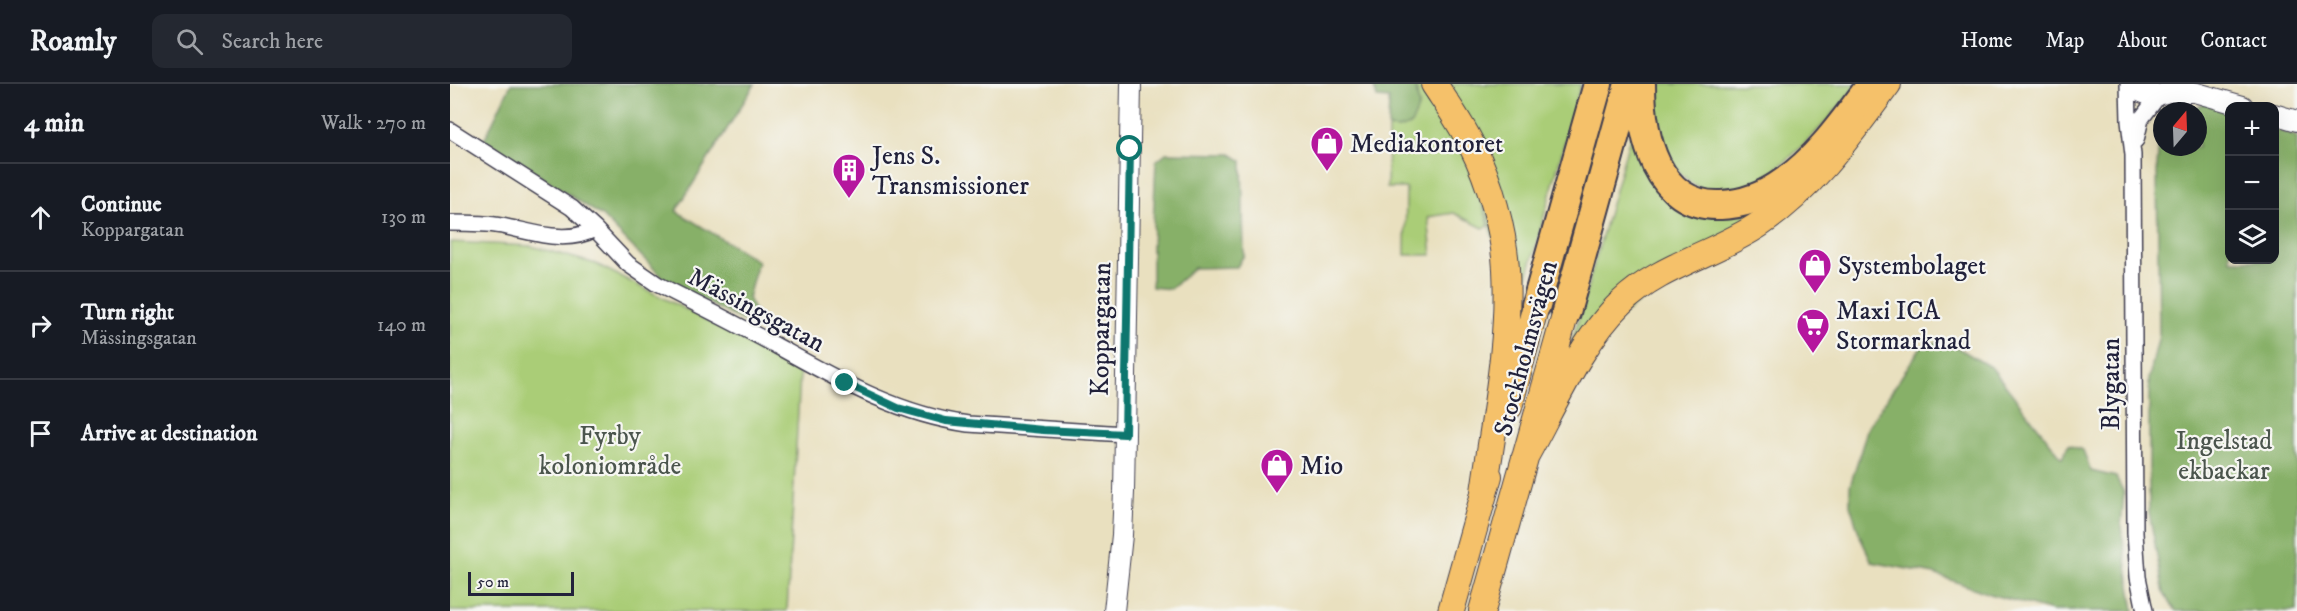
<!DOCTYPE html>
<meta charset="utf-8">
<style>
:root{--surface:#171b24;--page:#242831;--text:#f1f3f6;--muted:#9ea1a6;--line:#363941}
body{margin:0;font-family:"IM FELL DW Pica",serif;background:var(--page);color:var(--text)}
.controls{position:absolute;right:18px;top:18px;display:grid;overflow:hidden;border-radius:12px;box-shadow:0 6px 24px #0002}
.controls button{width:54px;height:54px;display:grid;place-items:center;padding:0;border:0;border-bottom:2px solid var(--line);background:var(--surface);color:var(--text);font:30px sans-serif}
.compass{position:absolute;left:1703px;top:18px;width:54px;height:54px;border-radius:50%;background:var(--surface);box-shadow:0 6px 24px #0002;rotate:19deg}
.scale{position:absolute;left:18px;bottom:15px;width:106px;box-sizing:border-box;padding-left:6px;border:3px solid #22223b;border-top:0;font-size:16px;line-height:21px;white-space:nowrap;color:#22223b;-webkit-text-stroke:4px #f6f6f2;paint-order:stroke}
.stop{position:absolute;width:18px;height:18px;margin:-14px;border:4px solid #0f766e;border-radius:50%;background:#fff}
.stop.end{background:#0f766e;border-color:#fff;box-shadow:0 2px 6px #0008}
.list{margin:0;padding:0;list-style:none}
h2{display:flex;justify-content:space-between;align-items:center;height:78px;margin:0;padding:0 24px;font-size:26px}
h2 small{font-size:20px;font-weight:400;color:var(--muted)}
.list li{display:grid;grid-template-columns:39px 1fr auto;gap:18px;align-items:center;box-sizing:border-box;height:108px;padding:0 24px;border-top:2px solid var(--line)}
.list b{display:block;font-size:22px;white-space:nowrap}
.list p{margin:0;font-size:20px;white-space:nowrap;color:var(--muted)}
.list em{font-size:20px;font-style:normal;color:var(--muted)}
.icon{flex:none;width:33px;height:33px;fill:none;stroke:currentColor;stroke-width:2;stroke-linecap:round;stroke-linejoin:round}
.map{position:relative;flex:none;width:1847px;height:527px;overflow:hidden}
header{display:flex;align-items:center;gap:36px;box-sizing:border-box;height:84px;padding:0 30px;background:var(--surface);border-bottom:2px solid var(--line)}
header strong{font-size:28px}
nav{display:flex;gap:33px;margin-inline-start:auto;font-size:21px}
.search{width:420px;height:54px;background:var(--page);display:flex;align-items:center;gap:15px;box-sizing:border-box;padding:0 21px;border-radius:12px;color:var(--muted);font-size:22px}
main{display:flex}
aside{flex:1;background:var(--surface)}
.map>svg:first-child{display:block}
.green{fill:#aacd77;stroke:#667859;stroke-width:1.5}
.forest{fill:#87b068;stroke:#546952;stroke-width:1.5}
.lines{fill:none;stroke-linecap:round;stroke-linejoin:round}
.minor-casing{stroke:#403e4f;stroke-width:18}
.tertiary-casing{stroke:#403e4f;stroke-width:22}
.trunk-casing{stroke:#403e4f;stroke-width:28}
.motorway-casing{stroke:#403e4f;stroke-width:32}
.minor{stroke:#fff;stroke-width:15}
.tertiary{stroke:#fff;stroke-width:20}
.trunk{stroke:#f5c16b;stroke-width:26}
.motorway{stroke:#f5c16b;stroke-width:28}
.route{stroke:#0f766e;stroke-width:8}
.labels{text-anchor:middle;stroke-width:4.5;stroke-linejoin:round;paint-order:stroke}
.poi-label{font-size:26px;fill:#22223b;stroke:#f6f6f2;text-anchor:start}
.street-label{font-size:26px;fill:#22223b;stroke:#f6f6f2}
.park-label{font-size:26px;fill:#4b554d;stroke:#f6f6f2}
</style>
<header>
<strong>Roamly</strong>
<div class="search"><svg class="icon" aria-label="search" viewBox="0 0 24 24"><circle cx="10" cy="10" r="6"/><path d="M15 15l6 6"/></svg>Search here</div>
<nav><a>Home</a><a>Map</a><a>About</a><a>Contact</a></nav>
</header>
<main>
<aside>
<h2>4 min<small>Walk · 270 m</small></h2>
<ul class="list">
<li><svg class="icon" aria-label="ahead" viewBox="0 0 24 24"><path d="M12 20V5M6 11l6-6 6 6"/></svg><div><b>Continue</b><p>Koppargatan</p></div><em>130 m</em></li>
<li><svg class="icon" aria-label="right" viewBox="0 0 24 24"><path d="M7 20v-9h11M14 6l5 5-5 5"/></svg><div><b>Turn right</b><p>Mässingsgatan</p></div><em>140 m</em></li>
<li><svg class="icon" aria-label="arrive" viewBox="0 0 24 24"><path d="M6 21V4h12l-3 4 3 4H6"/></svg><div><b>Arrive at destination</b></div></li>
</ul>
</aside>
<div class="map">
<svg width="1847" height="527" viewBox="0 0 1847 527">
<rect width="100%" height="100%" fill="#f6f6f2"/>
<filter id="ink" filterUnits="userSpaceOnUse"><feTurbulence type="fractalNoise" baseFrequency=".0167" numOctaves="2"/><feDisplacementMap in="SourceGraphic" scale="12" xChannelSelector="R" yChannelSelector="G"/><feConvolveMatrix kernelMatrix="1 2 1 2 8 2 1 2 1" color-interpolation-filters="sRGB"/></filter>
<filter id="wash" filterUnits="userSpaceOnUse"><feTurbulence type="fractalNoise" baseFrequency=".008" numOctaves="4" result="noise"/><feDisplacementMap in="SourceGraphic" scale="24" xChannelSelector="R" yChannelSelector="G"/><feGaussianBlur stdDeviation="1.35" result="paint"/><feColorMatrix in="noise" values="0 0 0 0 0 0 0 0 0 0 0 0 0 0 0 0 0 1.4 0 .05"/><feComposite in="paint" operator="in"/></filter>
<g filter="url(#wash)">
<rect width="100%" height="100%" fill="#e9e0bf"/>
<path class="green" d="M965,0H971L1019,72L1041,141L1033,144L1004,129L978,133L982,171H955L956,104H937L938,44L948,45L969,22Z
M994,0H1131L1067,229Z
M1203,0H1407C1382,33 1312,116 1265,109C1250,107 1236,96 1227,85C1217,72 1201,49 1200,32C1200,22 1202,11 1203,0Z
M1184,39L1217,115L1341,107L1273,151L1117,276Z
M0,158L81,162L146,180L292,254L339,280L350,291L337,527H0Z"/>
<path class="forest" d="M61,0H305L226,127L308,177L298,214L306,230L302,242L216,197L152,132L34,56Z
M923,0H965L969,22L961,41L948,45L938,44L939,15L927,14Z
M1755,19L1779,28L1780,176H1824L1825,45L1847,53V527H1726L1714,510L1699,428V294L1709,251L1707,83L1710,42L1712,41V63H1748V27H1740Z
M716,69L781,70L792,77L794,171L787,183L744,184L720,205L702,203V162L706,77Z
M1490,257L1510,265L1542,284L1612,374L1618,361L1633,366L1641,387L1666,393L1674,409L1671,443L1684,527H1602L1543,511L1484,490L1422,478L1411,455L1400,421V402L1418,343L1471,263Z"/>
</g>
<g filter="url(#ink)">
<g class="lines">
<defs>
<path id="minor" d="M1678,0L1679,37L1683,71L1685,449L1688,493L1695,527
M0,46L122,124L145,145
M1686,56L1691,35L1709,11
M0,139C17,139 36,139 52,142C84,148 115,161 145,145L178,180L207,200C247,220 286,240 325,261C387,295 446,330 518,340L675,350"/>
<path id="tertiary" d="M1681,0C1694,15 1715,14 1728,0
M1719,8H1744L1793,22
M1824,30L1847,37
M664,527L672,451L674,408L681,0"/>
<path id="trunk" d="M984,0C997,20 1012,41 1022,62C1040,97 1054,147 1056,185C1060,259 1044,335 1034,408
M1059,323L1086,221
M1075,373C1102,325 1131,257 1171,219C1210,181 1266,170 1310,140C1363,104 1400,51 1438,0
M1001,527L1039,392
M1032,527L1116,228"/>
<path id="motorway" d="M1191,0C1191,51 1206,124 1271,121C1294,120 1315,112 1334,98C1370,73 1396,34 1422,0
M1086,221L1148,0
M1116,228L1179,0"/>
</defs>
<use href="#minor" class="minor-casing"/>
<use href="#tertiary" class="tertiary-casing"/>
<use href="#trunk" class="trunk-casing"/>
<use href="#motorway" class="motorway-casing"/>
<use href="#minor" class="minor"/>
<use href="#tertiary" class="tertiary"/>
<use href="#trunk" class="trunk"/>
<use href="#motorway" class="motorway"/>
</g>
</g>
<g class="lines" filter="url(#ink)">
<path class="route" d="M395,299L448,324L496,337L593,346L675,350L680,65"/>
</g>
<defs>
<symbol id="shop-pin" viewBox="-11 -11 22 30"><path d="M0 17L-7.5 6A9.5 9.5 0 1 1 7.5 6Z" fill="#b5179e" stroke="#f6f6f2"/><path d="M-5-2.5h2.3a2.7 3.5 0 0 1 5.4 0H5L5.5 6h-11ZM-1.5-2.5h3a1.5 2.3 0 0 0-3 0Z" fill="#fff"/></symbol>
<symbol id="building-pin" viewBox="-11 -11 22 30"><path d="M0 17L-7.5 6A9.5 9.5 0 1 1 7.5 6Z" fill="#b5179e" stroke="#f6f6f2"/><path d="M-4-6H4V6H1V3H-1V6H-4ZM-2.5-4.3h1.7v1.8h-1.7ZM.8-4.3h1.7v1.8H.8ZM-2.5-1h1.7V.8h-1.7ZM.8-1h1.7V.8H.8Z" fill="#fff"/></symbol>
<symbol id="supermarket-pin" viewBox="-11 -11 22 30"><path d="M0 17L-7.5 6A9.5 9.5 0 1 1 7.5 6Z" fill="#b5179e" stroke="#f6f6f2"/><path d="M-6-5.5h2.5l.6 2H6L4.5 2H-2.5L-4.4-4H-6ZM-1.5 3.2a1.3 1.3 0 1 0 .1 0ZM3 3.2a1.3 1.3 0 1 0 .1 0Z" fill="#fff"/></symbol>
</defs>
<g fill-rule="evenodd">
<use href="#shop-pin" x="858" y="40" width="38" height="52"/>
<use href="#building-pin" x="380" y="67" width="38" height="52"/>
<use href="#shop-pin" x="1346" y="162" width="38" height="52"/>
<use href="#supermarket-pin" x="1344" y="222" width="38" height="52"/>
<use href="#shop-pin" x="808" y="362" width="38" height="52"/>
</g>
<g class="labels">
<g class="poi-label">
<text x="900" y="68">Mediakontoret</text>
<text x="422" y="80">Jens S.<tspan x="422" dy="30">Transmissioner</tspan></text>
<text x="1388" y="190">Systembolaget</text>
<text x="1386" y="235">Maxi ICA<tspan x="1386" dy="30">Stormarknad</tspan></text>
<text x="850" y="390">Mio</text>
</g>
<g class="street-label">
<text transform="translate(307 225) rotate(28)" y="9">Mässingsgatan</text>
<text transform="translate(650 245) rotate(-89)" y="9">Koppargatan</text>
<text transform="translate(1075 264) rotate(-75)" y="9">Stockholmsvägen</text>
<text transform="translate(1660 300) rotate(-90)" y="9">Blygatan</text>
</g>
<g class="park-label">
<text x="160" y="360">Fyrby<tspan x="160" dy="30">koloniområde</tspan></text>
<text x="1774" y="365">Ingelstad<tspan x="1774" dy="30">ekbackar</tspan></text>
</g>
</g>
</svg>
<div class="controls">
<button>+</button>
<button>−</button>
<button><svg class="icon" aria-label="layers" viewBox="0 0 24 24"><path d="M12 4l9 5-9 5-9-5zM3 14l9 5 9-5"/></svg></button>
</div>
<svg class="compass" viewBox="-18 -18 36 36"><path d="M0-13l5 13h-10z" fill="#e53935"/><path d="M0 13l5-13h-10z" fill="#9ea1a6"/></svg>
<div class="scale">50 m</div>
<div class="stop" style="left:680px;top:65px"></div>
<div class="stop end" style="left:395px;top:299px"></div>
</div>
</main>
